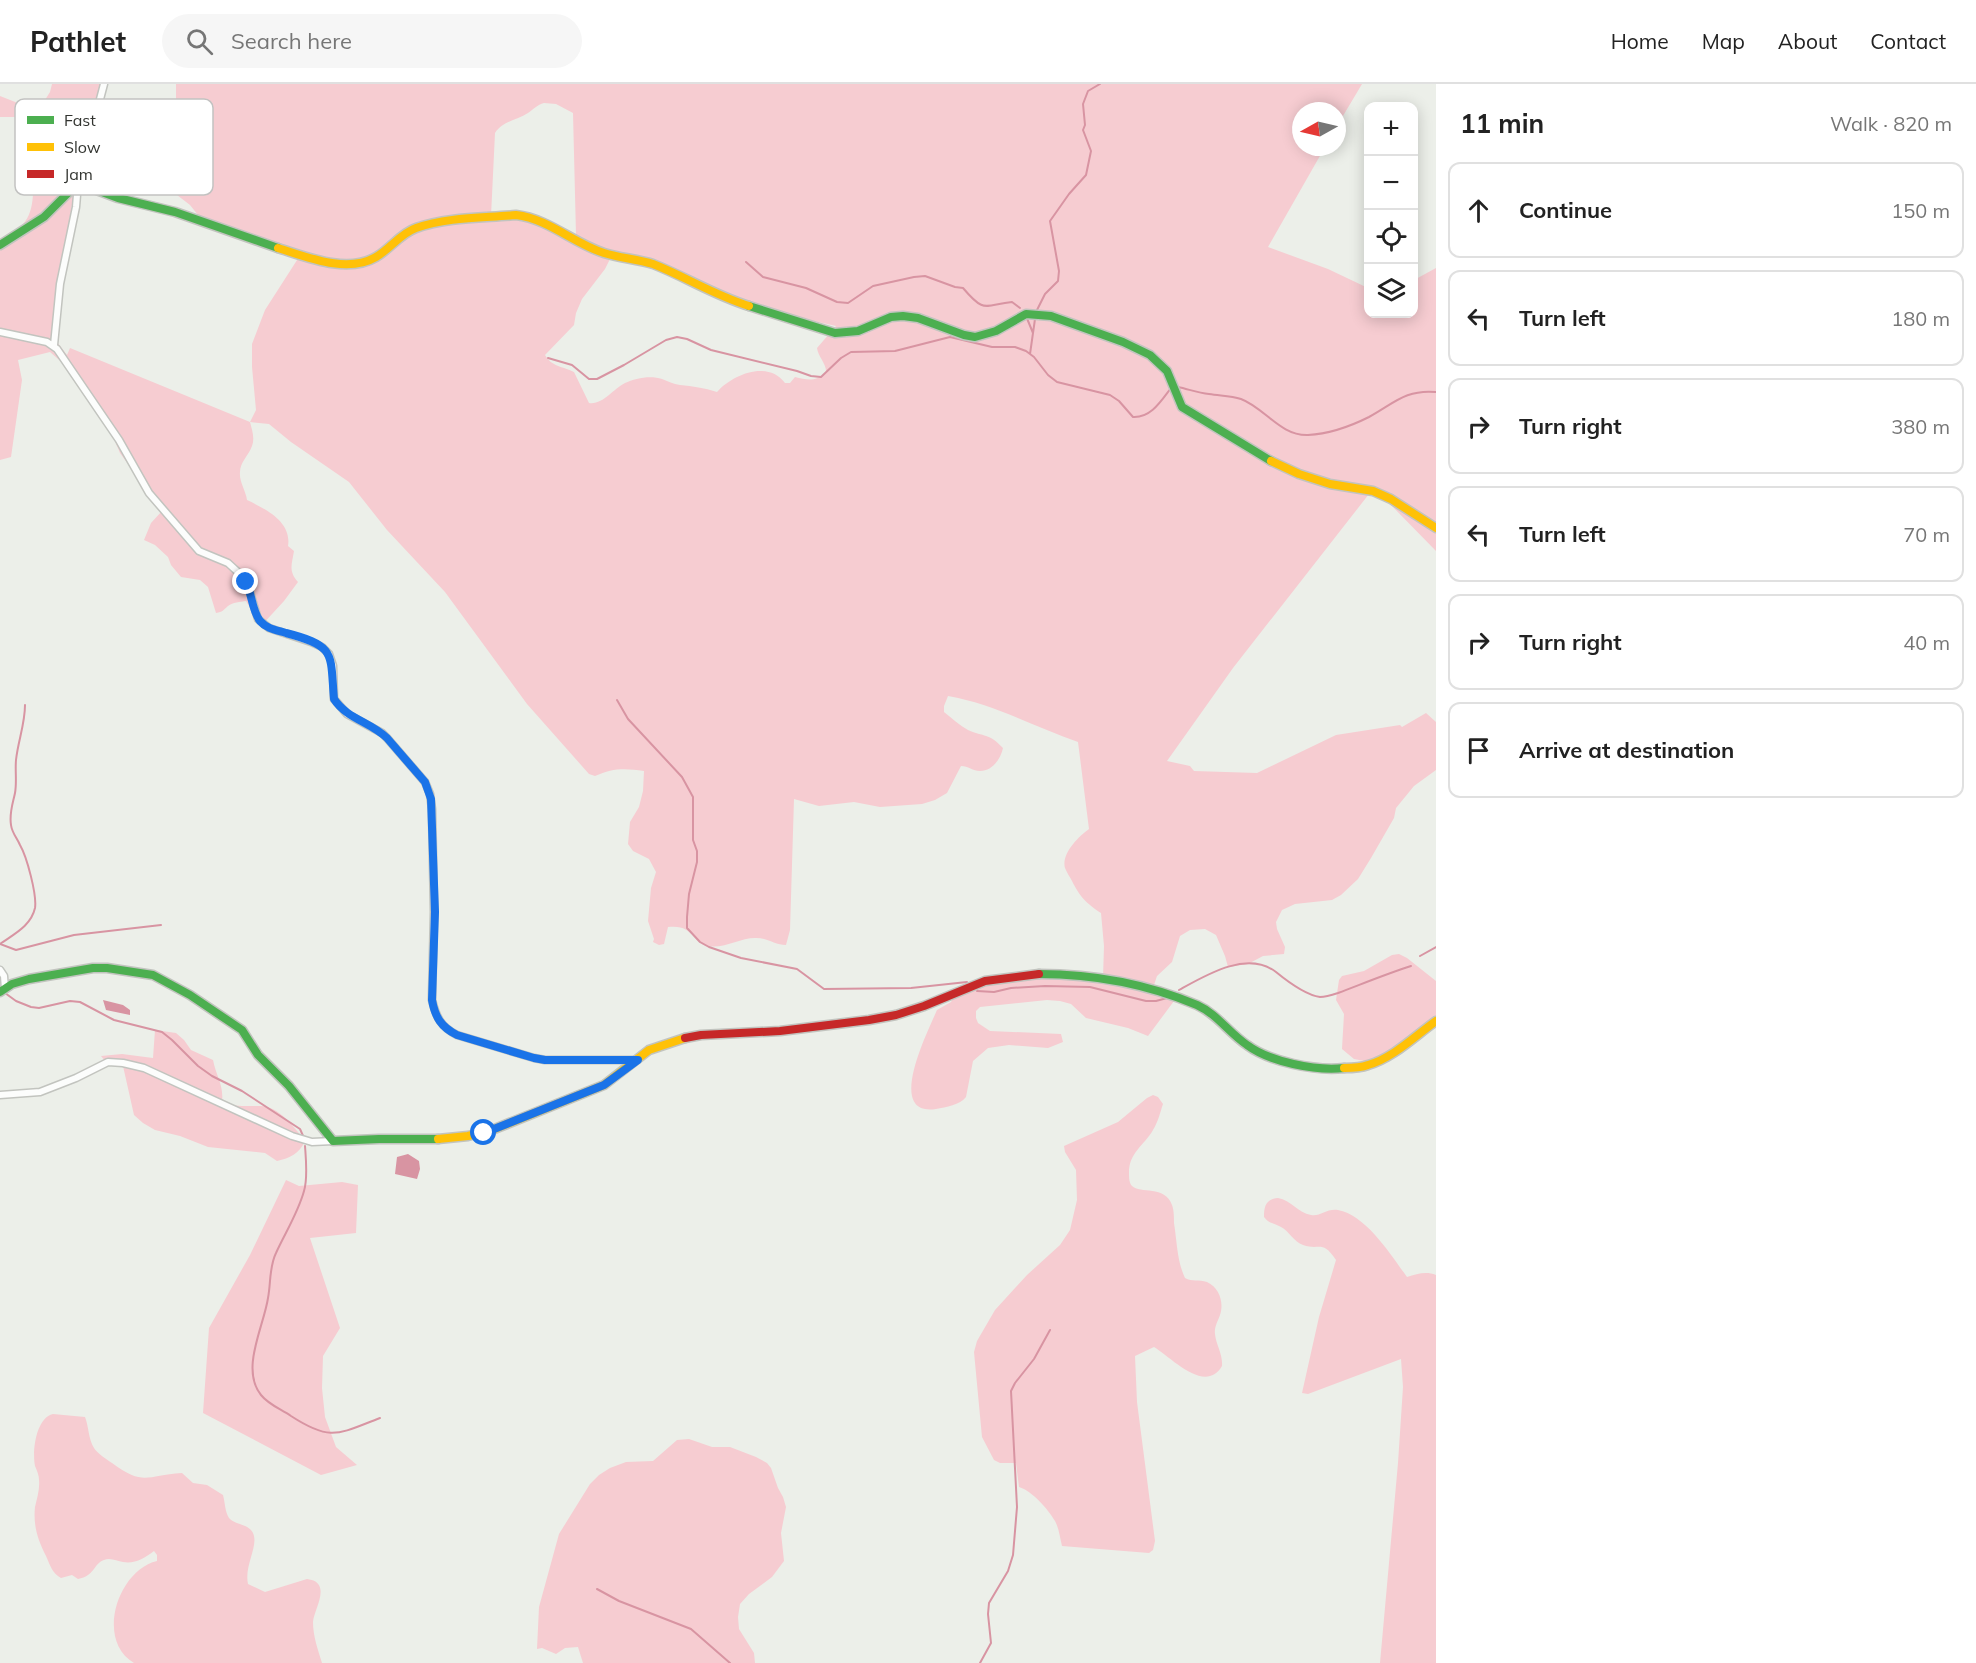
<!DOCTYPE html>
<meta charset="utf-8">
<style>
:root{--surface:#fff;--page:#f6f6f6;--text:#222;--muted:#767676;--line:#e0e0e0}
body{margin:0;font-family:Mulish,sans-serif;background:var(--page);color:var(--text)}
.controls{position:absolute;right:18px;top:18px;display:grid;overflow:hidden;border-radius:12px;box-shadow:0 3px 15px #0003}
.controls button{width:54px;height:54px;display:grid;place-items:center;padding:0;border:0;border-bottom:2px solid var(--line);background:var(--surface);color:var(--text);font:30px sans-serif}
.compass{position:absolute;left:1292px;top:18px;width:54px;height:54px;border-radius:50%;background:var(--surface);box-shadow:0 3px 15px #0003;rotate:262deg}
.stop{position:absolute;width:18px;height:18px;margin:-14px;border:4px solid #1a73e8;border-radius:50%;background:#fff}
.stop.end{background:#1a73e8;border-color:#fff;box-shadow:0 2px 6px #0008}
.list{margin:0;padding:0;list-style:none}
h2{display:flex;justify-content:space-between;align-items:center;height:78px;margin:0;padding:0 24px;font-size:26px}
h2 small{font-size:20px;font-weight:400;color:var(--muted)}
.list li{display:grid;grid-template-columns:39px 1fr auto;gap:18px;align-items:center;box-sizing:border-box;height:96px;margin:0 12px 12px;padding:0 12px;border:2px solid var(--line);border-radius:12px}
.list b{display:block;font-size:22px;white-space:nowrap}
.list em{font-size:20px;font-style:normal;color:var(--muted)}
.icon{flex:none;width:33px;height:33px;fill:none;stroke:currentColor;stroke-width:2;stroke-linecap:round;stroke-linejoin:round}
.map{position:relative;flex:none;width:1436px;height:1579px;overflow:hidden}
header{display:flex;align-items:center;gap:36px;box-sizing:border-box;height:84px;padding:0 30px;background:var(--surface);border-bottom:2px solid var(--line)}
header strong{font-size:28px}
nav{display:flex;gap:33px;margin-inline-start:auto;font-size:21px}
.search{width:420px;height:54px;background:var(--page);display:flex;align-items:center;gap:15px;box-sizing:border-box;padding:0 21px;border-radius:33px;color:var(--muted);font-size:22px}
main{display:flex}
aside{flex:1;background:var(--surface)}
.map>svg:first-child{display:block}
.green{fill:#f6ccd1;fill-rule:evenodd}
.water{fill:#d894a2}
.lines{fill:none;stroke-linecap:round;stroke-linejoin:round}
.stream{stroke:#d894a2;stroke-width:2}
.street-casing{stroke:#c2c4bf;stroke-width:9}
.fast-casing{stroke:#c2c4bf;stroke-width:11}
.slow-casing{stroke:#c2c4bf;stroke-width:11}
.jam-casing{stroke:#c2c4bf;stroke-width:11}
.street{stroke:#fcfdfc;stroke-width:6}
.fast{stroke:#4caf50;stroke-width:8}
.slow{stroke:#ffc107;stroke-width:8}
.jam{stroke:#c62828;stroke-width:8}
.route{stroke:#1a73e8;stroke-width:8}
.key{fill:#fff;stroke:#c2c2c1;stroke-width:1.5}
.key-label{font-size:16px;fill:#323430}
</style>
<header>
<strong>Pathlet</strong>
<div class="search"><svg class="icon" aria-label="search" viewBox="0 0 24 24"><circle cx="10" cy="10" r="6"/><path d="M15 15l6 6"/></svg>Search here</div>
<nav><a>Home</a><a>Map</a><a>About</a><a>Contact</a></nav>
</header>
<main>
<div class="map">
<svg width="1436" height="1579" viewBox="0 0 1436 1579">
<rect width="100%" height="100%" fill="#ecefe9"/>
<path class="green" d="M52,0H101L89,47L80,74L57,208V258L67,271L70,264L250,338L256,326L252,283V260L265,226L299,173L202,136L190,121L177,111L170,99L168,90L171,51L176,22V0H1362L1337,42V27H1301V63H1325L1268,163L1328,185L1368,204V230H1414V196L1436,184V467L1389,419L1369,410L1233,584L1167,677L1190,682L1194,687L1257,689L1336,651L1400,641L1402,643L1426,629L1436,638V686L1414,702L1396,724L1394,734L1371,774L1358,795L1341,811L1332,816L1295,820L1282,826L1276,838L1277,845L1285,863L1284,870L1263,872L1248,880L1228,883L1225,872L1216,851L1205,845L1190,846L1180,852L1172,878L1157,892L1152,907L1177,913L1148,952L1128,944L1086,934L1071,920L1060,917L1047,916L980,923L976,927V934L978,939L990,947L1061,950L1063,958L1048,964L1009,961L988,964L973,977L966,1013C960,1021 946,1023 936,1025C884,1033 929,945 937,926L951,918L956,909L1011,892L1103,894L1104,862L1101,829C1086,819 1080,813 1072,797C1070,793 1067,789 1065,784C1061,770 1078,753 1089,745L1078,658C1035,643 994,620 948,612L944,622V628C952,634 959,641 968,646C984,653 989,649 1003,664C1001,674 993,687 980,687C973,687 968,682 961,682L947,709L935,716L922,720L880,723L854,718L819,722L794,715L790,846L786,861C775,861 766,853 755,854C740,854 724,865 708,862C691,859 695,840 668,843L664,860L659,861L653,858L654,855L648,837L651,804L656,788L649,775L633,767L628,760L630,738L639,723L643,707L644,687C625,684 612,684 595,692L589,690L527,620L445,508L387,446L349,398L291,358L269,340L250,338C252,346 255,354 252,362C249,371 240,378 240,388C239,398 246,407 247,416C266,425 292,438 288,462L294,467C292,480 288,487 298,498L284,517L261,542L246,517C240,518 233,518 228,522C223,526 223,528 216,529L208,503L200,496L181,493L171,481L168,473L155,461L144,456L151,439L162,427L120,369L114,355L65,281L50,268L18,276L22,296L11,373L0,376V156C31,142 34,126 33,94L28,91L29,61L38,59V36L15,33H0V12L38,27L50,8ZM544,19L556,20L573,29L576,151L558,147L542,137L491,132L495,49C503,37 517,36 528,29C534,25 537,21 544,19ZM611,173L665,186L738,218L782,230L836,242L817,264C818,273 827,280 826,289C815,298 807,296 795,293L790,299H785C768,276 733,290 717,308C704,304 693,302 680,301C673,300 668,297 662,295C651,291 635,294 625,299C613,305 603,321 589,319L574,288C562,282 552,283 545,271L574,241L576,229L582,215L605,185Z
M1399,870L1407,874L1436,897V944L1416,952L1370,978L1354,975L1342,965L1344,930L1336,916L1339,896L1342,892L1364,887L1392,871Z
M155,946L176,949L184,956L191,966L213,976C216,992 224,1001 222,1018C235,1023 246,1022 260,1022C279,1022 294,1043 305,1057C299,1070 290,1074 277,1077L265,1069L208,1063L180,1052L155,1046L143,1039L134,1031L123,982L106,978L101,972L122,970L153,974Z
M1153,1011L1158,1013L1163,1020C1160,1029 1158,1038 1153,1046C1144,1062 1129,1068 1129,1089C1129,1093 1129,1099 1132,1102C1140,1110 1165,1101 1172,1121C1174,1126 1174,1134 1174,1139C1177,1158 1177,1177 1185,1194C1192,1198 1199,1195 1207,1198C1220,1204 1224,1219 1220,1231C1218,1237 1214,1243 1215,1250C1216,1261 1223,1270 1222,1282C1205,1311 1171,1273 1154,1263L1135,1272L1137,1318L1155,1457L1153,1466L1149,1469L1062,1462C1060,1454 1059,1444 1055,1437C1048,1425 1032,1407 1019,1403L1016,1379H1000L994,1376L982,1353L974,1268L977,1257L995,1226L1027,1191L1060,1161L1070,1146L1077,1116L1076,1086L1065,1068L1064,1062L1118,1038L1147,1014Z
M286,1096L299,1102L342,1098L358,1101L356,1149L310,1154L340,1244L323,1272L322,1304L325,1333L336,1363L357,1381L321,1391L203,1329L209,1244L250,1171Z
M1278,1114C1291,1116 1298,1129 1311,1131C1320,1133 1327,1124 1338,1126C1366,1131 1391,1171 1407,1193C1417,1190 1426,1187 1436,1191V1579H1380L1398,1379L1403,1303L1401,1275L1308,1310L1302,1309L1319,1233L1336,1176C1322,1155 1320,1167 1303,1161C1294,1158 1289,1147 1281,1143C1274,1139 1269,1140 1264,1133C1264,1122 1266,1115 1278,1114Z
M53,1330L85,1333C89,1343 88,1354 94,1364C98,1370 106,1375 112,1379C145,1403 146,1391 182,1389L193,1399L207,1401L223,1411C225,1418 225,1428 229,1434C235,1441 249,1440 253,1449C259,1462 244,1481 248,1500L265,1508L307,1495C333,1498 314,1525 313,1538C313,1552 318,1566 322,1579H134C95,1556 118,1486 157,1477V1471L154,1467C145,1474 135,1480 123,1478C117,1477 110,1473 104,1476C93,1480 95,1492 78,1495L72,1491L61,1494C52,1489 50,1481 46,1472C38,1456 33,1442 35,1423C37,1414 40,1405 39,1396C39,1391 37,1387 35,1382C32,1367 36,1334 53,1330Z
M689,1355L712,1363H730L756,1373L767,1379L771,1384L778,1404L783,1413L786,1423L781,1449L784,1477L772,1493L749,1510L740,1520L738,1533L739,1545L754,1569L755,1579H583L578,1563L565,1564L556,1570L542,1564L537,1565L539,1523L559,1450L590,1400L599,1391L610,1384L626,1378L653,1377L677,1356Z"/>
<path class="water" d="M103,916L123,921L130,926V931L106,926Z
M408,1070L419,1077L420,1085L417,1095L395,1090L397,1073Z"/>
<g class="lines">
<path class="stream" d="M746,178L763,193L806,204L837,218L848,219L873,202L914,193L925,192L955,203L963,204C985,230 984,221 1012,218L1020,224
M1037,226L1045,210L1058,197L1059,187L1050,137L1069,110L1086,91L1091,67L1083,46L1085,41L1083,20L1088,7L1100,0
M1026,232L1033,249
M1030,270L1035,235
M548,274L572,281L589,295H597L624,281L666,256L677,253L687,255L711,266L797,287L811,292L821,293L841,274L851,268L895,267L950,253L992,263H1015L1026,267L1034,273L1048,291L1057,298L1110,311L1119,317L1133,333C1151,334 1161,317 1171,304
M1178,303C1188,305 1198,309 1209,310C1220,312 1230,311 1241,315C1265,324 1280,352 1308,351C1329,350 1351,342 1369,333C1393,320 1406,305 1436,308
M617,616L628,635L682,693L693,713V756L697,767V778L689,810L687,833V844L700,858L709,863L741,874L797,885L824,905L911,904L967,898
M0,860C14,850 31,842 35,824C37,811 27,773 20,761C17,754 12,749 11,741C9,729 13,719 15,709C17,698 15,687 16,676C18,657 25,640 25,621
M0,860L16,866L74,851L161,841
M1420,872L1436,863
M1179,906C1206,891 1247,866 1276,888C1287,897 1306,911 1320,913C1326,913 1332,911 1338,909C1362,900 1386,890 1411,882
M977,907L994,908L1011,904L1045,902L1090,903L1146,917H1156L1167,914
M5,909L16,917L31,923L39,924L70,917L80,918L114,936L162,948L172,956L198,982L212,992L242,1007L300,1045L304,1054
M305,1062C306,1076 308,1094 304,1107C298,1129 285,1149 276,1169C269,1183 271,1199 268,1214C264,1242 240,1285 261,1311C269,1321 281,1325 291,1332C331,1358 338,1350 380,1334
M597,1505L619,1517L691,1545L730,1579
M980,1579L991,1559L988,1530L989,1519L1008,1487L1013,1471L1017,1423L1011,1307L1015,1299L1034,1275L1050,1246"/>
<defs>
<path id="street" d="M0,248L47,258L57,265L119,356L149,409L199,467L228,479L240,490L249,505L258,535L269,544L311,558L322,563L329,570L333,582L334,615L347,630L382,649L387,654L425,698L430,710L432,725L434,828L432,916C436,933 441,943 457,951L534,974L545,976H636
M54,261L60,200L76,123L78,99L104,0
M0,886L4,892L5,905
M0,1011L40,1008L76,994L108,978L123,979L144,984L292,1052L312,1058L333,1057"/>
<path id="fast" d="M0,161L44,133L78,99L118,114L175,128L278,164
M749,222L835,249L858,247L891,233L903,232L918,234L964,251L975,253L996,247L1026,230L1051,232L1123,258L1150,271L1167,287L1182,323L1271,377
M1039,890C1093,890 1147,900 1197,921C1217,930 1229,949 1247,961C1270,978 1315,987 1344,984
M0,908L12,900L29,895L93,884H107L153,891L190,911L242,946L258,971L289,1002L333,1057L379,1055H438"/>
<path id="slow" d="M278,164C307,173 347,190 376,173C390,165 401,149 416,144C447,133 483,134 516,131C549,135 573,159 604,169C620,174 637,175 653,180C686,193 714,211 749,222
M1271,377L1299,390L1330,400L1373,407L1391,415L1436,444
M1344,984C1352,984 1360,984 1368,981C1393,974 1415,952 1436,937
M438,1055L468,1052L492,1046L604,1001L649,966L685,954"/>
<path id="jam" d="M685,954L701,951L780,947L869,936L896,931L924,922L985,897L1039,890"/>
</defs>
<use href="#street" class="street-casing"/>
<use href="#fast" class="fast-casing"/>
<use href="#slow" class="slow-casing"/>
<use href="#jam" class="jam-casing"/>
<use href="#street" class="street"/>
<use href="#fast" class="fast"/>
<use href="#slow" class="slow"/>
<use href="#jam" class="jam"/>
</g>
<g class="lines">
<path class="route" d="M246,498C252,510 252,527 260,537C267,545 276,546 286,549C337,562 330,570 334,615C347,635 371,638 387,654L425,698L431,715L435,828L432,916C435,933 441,943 457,951L534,974L545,976H638L604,1001L484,1049"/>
</g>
<rect x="15" y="15" width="198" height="96" rx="9" class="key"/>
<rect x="27" y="32" width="27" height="8" fill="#4caf50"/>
<rect x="27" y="59" width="27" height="8" fill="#ffc107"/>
<rect x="27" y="86" width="27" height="8" fill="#c62828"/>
<g class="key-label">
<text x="64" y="42">Fast</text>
<text x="64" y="69">Slow</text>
<text x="64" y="96">Jam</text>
</g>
</svg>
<div class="controls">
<button>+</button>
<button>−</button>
<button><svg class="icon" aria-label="locate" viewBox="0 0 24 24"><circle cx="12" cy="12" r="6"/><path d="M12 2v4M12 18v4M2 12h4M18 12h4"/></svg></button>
<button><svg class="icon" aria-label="layers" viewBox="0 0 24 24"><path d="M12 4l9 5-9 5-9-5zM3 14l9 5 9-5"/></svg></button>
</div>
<svg class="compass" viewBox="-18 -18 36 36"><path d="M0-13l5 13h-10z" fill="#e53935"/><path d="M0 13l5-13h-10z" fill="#767676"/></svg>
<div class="stop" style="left:484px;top:1049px"></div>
<div class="stop end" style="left:246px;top:498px"></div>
</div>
<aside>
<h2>11 min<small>Walk · 820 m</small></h2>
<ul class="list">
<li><svg class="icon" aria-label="ahead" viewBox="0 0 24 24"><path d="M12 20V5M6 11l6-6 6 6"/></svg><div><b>Continue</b></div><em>150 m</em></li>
<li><svg class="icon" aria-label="left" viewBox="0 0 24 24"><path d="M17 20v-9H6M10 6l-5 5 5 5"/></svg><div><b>Turn left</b></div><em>180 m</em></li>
<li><svg class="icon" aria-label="right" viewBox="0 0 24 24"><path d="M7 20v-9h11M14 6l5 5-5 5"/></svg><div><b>Turn right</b></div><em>380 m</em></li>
<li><svg class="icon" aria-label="left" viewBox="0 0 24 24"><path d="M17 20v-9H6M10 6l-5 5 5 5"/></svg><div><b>Turn left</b></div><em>70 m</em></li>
<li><svg class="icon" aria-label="right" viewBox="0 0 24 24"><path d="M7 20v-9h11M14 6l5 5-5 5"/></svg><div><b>Turn right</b></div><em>40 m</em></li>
<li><svg class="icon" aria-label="arrive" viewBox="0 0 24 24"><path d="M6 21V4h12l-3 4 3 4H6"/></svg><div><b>Arrive at destination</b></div></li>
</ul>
</aside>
</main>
